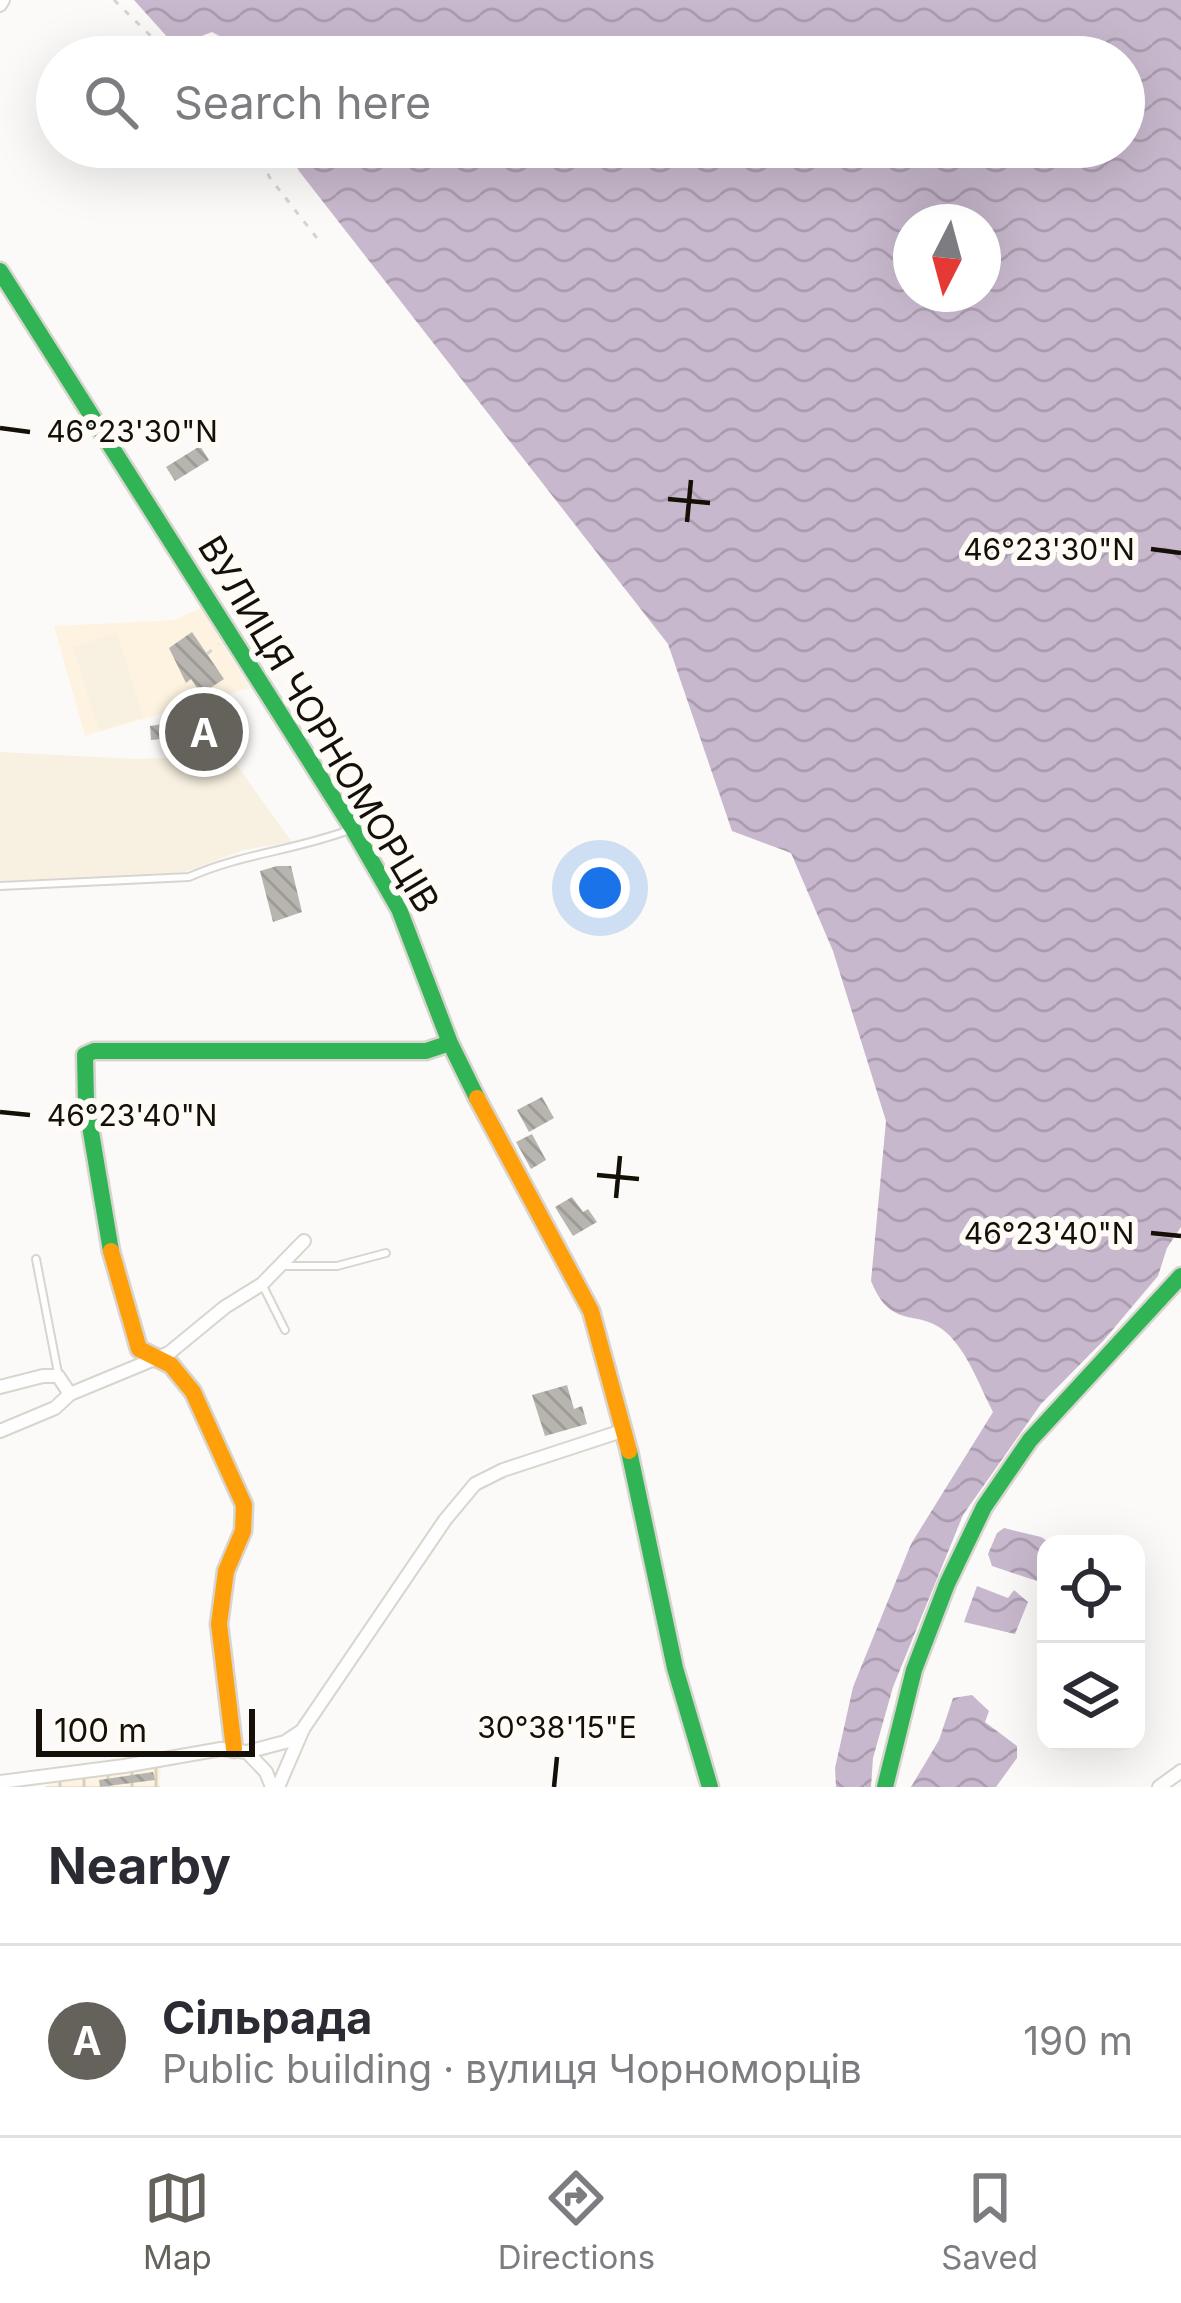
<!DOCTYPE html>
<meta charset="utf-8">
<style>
:root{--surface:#fff;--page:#f2f2f3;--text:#2b2b33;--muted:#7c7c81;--line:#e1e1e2;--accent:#65625b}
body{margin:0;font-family:Inter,sans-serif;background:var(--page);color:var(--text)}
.controls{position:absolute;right:36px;bottom:36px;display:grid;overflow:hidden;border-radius:24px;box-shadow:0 12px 48px #0002}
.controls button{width:108px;height:108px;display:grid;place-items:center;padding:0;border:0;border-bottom:3px solid var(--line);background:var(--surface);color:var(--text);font:60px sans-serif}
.compass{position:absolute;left:893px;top:204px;width:108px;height:108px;border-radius:50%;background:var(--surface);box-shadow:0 12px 48px #0002;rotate:186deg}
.scale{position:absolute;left:36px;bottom:30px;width:219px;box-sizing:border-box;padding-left:12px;border:6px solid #141007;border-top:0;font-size:33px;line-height:42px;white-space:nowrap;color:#141007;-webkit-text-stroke:9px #fefbf6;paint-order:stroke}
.you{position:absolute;left:600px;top:888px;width:42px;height:42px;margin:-30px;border:9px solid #fff;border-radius:50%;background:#1a73e8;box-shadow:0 0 0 18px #1a73e833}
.badge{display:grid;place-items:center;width:78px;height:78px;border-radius:50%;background:var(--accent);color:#fff;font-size:39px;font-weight:700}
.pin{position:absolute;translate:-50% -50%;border:6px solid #fff;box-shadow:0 3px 12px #0006}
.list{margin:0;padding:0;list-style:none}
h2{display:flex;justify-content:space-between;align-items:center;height:156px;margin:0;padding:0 48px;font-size:51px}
h2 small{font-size:39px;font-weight:400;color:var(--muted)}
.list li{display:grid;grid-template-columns:78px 1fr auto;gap:36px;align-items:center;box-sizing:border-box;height:192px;padding:0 48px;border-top:3px solid var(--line)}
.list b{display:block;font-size:45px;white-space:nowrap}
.list p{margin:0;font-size:39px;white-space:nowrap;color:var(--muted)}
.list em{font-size:39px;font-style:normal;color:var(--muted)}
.icon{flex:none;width:66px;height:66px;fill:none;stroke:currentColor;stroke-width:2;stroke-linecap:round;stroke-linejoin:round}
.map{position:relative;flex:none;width:1181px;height:1787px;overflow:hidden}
.search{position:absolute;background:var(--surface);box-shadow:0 12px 48px #0002;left:36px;right:36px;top:36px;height:132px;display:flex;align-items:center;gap:30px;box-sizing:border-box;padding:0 42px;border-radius:66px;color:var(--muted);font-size:45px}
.sheet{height:348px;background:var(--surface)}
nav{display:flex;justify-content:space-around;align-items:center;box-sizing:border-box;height:168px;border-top:3px solid var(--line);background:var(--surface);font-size:33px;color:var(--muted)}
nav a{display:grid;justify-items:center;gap:6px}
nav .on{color:var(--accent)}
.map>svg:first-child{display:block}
.built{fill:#fdf3e0}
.industrial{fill:url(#industrial-grid)}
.park{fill:#f8f0e1}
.water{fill:url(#water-waves);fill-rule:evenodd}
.building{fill:url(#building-back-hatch)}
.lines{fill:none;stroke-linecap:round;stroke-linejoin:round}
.lane-casing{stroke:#d8d5cf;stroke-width:10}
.street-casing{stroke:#d8d5cf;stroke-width:16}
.fast-casing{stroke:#d8d5cf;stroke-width:21}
.slow-casing{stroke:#d8d5cf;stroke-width:21}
.path{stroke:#d5d4d3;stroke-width:3;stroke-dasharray:6 9;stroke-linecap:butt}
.lane{stroke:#fffefe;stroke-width:6}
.street{stroke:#fffefe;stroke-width:12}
.fast{stroke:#30b455;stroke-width:16}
.slow{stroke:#ff9f0a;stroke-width:16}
.ticks{fill:none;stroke:#141007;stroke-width:4.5}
.labels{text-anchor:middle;stroke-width:12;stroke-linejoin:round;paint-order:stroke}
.street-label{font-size:36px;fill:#141007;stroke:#fefbf6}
.ticks-label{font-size:30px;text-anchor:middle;fill:#141007;stroke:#fefbf6;stroke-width:12;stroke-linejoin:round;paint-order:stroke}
</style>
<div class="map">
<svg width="1181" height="1787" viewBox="0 0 1181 1787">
<defs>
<pattern id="industrial-grid" width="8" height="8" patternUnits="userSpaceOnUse" patternTransform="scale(3)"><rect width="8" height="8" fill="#fdf3e0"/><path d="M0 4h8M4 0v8" fill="none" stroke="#d8cfbf"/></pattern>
<pattern id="water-waves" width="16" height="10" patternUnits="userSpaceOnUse" patternTransform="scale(3)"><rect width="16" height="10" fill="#c8b8cd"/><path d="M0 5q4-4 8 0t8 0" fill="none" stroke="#ab9daf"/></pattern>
<pattern id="building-back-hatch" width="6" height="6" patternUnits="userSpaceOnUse" patternTransform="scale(3)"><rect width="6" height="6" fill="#b8b5b0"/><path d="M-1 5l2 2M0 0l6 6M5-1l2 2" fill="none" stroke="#9d9b96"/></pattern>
</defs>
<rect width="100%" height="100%" fill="#fcfaf8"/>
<path class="built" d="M201,608L250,688L85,736L54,626L174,620Z"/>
<path class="industrial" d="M161,1765L160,1787H45L54,1782Z"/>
<path class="park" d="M117,633L143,717L99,731L73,647Z
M0,752L135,759L230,756L292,842L244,850L185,872L0,881Z"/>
<path class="water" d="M134,0H1181V1227L1167,1248L1158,1276L1104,1340L1041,1404L963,1515L893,1687L873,1758L871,1787H836L835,1768L853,1687L911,1544L993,1412C980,1387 970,1358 951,1337C920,1304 893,1335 871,1281L886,1121L833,951L791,853L732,831L668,644L299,171L285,147H1124V57H237L227,40L212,32L186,42L169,39ZM983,222V294H911V222Z
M1004,1528L1041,1537L1052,1544H1046V1584L992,1566L988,1554L997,1533Z
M977,1586L1008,1598L1014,1590L1028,1602L1015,1634L964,1622Z
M972,1695L989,1711L985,1722L1017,1746V1758L996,1787H911L939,1740L953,1698Z"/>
<path class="building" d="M200,446L209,460L175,481L166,467Z
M192,632L224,679L201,694L191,679L186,683L169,648Z
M215,716L220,743L211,744L213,751L193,754L191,736L151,740L150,726Z
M277,866H291L302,912L273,922L260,871Z
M542,1097L554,1118L529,1132L517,1110Z
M532,1134L546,1160L531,1169L516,1142Z
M572,1197L583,1212L588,1209L597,1222L573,1236L555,1207Z
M567,1385L574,1409L582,1406L587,1424L545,1436L532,1395Z
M153,1772L155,1780L100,1787L99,1780Z"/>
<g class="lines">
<defs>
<path id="lane" d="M0,886L189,877C240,854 297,850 349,830
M36,1259L58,1373
M283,1266H337L386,1253
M262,1284L285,1330"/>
<path id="street" d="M0,5L3,0
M0,1387L43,1376H58L70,1394
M0,1431L55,1408L70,1394L169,1353L225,1307L262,1284L304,1241
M247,1752L285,1742L303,1730
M0,1782L124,1766L221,1749L247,1752L266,1772L272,1787
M278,1787L303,1729L445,1520L475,1484L503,1470L625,1430
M1159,1787L1181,1771"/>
<path id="fast" d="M0,271L353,829L399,909L450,1043L477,1098
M111,1251L86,1102L85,1055L94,1051H426L450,1043
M629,1451L675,1668L710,1787
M885,1787L914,1670L947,1584L984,1507L1030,1440L1181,1276"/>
<path id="slow" d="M477,1098L591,1311L629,1451
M111,1251L139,1349L171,1365L193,1392L244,1505L243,1531L226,1571L219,1624L234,1749"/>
</defs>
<use href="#lane" class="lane-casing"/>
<use href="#street" class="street-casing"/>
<use href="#fast" class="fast-casing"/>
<use href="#slow" class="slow-casing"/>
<path class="path" d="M114,0L160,45L190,57
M254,147L270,178L320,242
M207,654L219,644"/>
<use href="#lane" class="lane"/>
<use href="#street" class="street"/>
<use href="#fast" class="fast"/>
<use href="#slow" class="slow"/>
</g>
<path class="ticks" d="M0,428L30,432M668,499L710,503M687,522L691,480M1151,549L1181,553M0,1112L30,1115M597,1175L639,1179M616,1198L620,1156M1151,1233L1181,1236M554,1787L557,1757"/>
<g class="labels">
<g class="street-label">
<text transform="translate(319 724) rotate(59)" y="13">ВУЛИЦЯ ЧОРНОМОРЦІВ</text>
</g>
</g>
<g class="ticks-label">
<text x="132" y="442">46°23'30"N</text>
<text x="1049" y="560">46°23'30"N</text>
<text x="132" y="1126">46°23'40"N</text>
<text x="1049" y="1244">46°23'40"N</text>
<text x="557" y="1738">30°38'15"E</text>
</g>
</svg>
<div class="controls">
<button><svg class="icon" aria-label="locate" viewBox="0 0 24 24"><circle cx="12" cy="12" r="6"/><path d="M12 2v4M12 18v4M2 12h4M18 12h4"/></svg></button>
<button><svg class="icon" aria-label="layers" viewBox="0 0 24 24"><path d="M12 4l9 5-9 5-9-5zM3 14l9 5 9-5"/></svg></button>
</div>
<svg class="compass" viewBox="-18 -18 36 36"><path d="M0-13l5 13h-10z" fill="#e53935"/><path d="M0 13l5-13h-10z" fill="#7c7c81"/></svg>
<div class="scale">100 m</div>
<div class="you"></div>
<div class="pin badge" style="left:204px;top:732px">A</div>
<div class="search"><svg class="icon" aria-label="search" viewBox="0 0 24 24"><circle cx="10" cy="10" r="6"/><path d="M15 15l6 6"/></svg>Search here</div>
</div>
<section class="sheet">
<h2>Nearby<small></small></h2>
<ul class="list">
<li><span class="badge">A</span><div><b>Сільрада</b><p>Public building · вулиця Чорноморців</p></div><em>190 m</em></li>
</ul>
</section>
<nav>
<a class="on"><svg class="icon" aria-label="map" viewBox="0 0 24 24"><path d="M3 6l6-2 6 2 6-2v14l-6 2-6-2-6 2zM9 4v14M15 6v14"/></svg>Map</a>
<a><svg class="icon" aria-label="directions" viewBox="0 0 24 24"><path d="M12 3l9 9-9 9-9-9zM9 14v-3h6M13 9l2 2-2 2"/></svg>Directions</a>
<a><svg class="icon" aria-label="saved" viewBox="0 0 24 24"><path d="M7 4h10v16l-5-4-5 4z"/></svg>Saved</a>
</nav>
